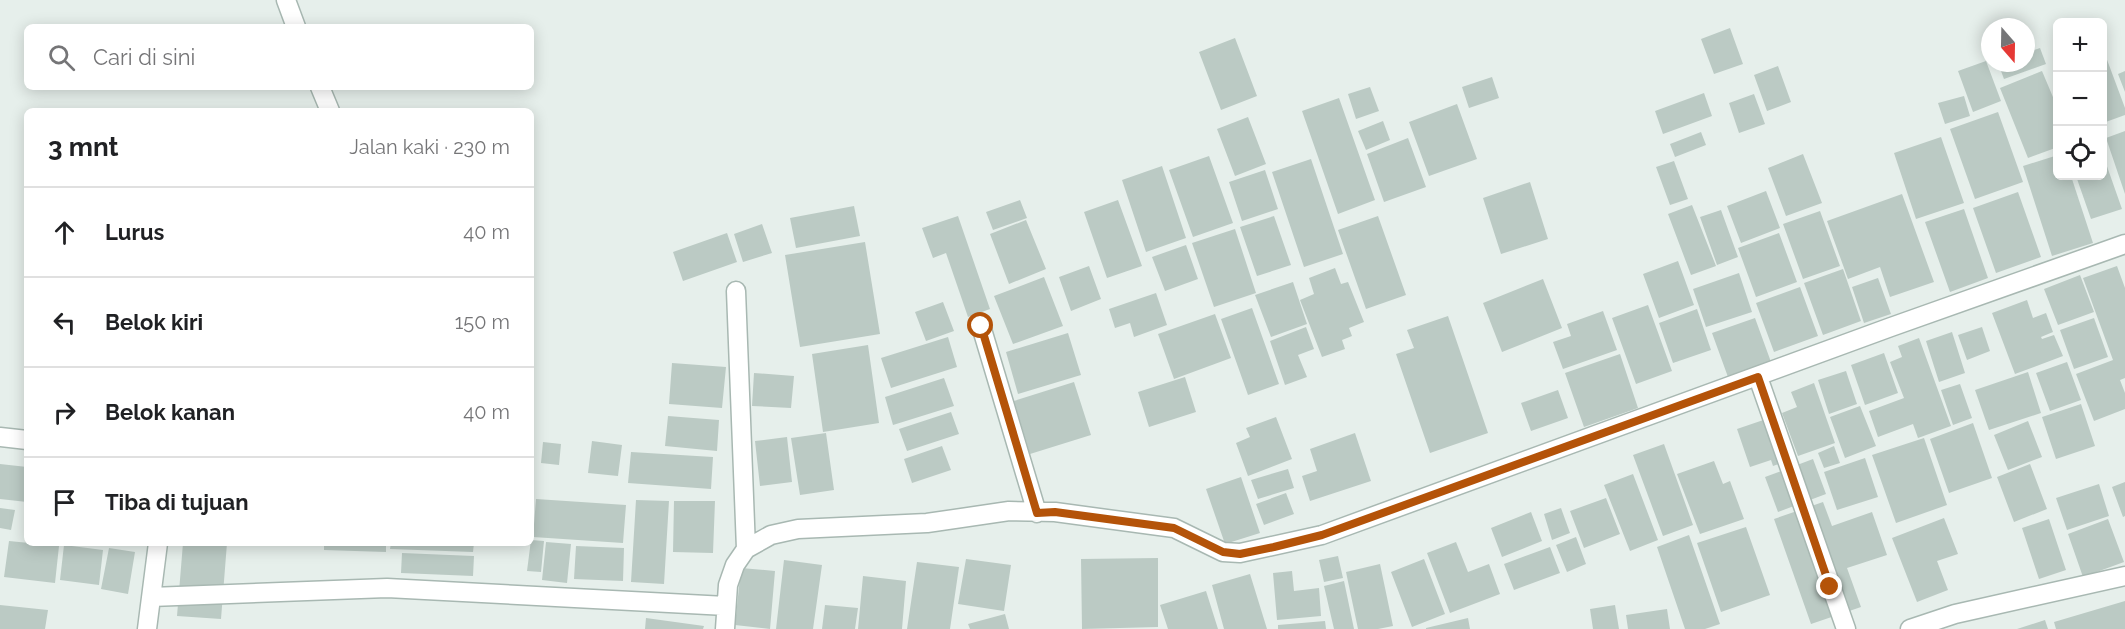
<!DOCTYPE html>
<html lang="id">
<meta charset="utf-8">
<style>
:root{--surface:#fff;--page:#f6f6f6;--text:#202124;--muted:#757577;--line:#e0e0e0}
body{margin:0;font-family:Raleway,sans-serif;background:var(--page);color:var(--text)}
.controls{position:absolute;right:18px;top:18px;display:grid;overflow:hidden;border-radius:9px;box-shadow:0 3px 15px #0003}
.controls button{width:54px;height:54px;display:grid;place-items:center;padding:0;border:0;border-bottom:2px solid var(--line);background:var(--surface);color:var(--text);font:30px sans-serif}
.compass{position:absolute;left:1981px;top:18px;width:54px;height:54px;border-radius:50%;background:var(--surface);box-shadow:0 3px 15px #0003;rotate:160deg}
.stop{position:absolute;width:18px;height:18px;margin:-14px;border:4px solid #b45309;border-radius:50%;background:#fff}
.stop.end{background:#b45309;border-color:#fff;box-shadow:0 2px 6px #0008}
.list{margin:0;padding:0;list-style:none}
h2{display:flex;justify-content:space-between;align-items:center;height:78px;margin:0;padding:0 24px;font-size:26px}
h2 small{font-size:20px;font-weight:400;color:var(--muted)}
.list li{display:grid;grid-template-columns:39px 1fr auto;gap:18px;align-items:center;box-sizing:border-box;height:90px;padding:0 24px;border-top:2px solid var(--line)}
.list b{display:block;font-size:22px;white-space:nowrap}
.list em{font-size:20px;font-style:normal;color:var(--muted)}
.icon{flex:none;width:33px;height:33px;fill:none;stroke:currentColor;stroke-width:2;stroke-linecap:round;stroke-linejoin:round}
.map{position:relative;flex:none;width:2125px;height:629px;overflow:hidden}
.search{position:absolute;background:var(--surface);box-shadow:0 3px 15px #0003;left:24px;top:24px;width:510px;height:66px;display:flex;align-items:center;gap:15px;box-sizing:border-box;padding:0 21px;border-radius:9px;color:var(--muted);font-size:22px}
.panel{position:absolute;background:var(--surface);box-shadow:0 3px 15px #0003;left:24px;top:108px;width:510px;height:438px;border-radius:9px}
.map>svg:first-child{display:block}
.building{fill:#bbcac4}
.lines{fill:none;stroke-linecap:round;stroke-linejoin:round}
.street-casing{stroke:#a8b8b2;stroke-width:21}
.street{stroke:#fff;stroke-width:18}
.route{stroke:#b45309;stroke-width:8}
</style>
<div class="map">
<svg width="2125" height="629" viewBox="0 0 2125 629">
<rect width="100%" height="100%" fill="#e6efeb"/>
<path class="building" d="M1730,28L1743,64L1714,74L1701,39Z
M1235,38L1257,96L1221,110L1199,52Z
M2040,48L2046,64L2004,79L1998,63H2026V53Z
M2106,57L2125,108V115L2103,123V58Z
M1986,61L2001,101L1973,112L1958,71Z
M1778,66L1791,102L1767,111L1754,75Z
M2042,71L2058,109V147L2028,158L2000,88Z
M2125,71V92L2118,74Z
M1492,77L1499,98L1469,108L1462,87Z
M1370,87L1379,111L1356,119L1348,94Z
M1704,93L1712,116L1663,134L1655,111Z
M1754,94L1765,124L1739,133L1729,103Z
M1964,96L1970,116L1945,124L1938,103Z
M1339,98L1375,200L1338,214L1302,111Z
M1457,104L1477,159L1429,176L1409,122Z
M1998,112L2023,182L1975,199L1950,129Z
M1248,117L1266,164L1235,176L1217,129Z
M1383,121L1390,140L1366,150L1358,131Z
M2125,131V194L2106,138Z
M1701,132L1706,145L1675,157L1670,144Z
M1941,137L1964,203L1916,219L1894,153Z
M1408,138L1426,187L1384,202L1367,154Z
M1803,154L1822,203L1786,216L1768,168Z
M2058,155V176H2071L2093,243L2052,256L2023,166Z
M2103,155L2122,209L2091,219L2076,176H2103Z
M1209,156L1233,223L1193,237L1169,170Z
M1311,159L1343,254L1304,267L1272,172Z
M1674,161L1688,199L1670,205L1656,167Z
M1162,166L1186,238L1146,252L1122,180Z
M1265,170L1278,209L1242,221L1229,182Z
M1530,182L1548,239L1501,254L1483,198Z
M1766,191L1780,228L1741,243L1727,206Z
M2018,192L2041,257L1996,273L1973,208Z
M1902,194L1934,282L1890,297L1880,267L1848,279L1827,221Z
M1020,200L1027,218L993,230L986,212Z
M1118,200L1142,266L1107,278L1084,212Z
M1692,205L1716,266L1691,275L1668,214Z
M854,206L860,236L796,248L790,218Z
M1964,209L1988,278L1950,292L1925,222Z
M1721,210L1738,257L1717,265L1700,217Z
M1820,211L1840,266L1803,279L1783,224Z
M958,216L990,309L968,317L946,253L933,258L922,228Z
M1274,216L1291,265L1257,276L1240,227Z
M1378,216L1406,295L1366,309L1338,230Z
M1026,220L1046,269L1009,284L990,234Z
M762,224L772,253L743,262L734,234Z
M1235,229L1256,293L1214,307L1192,243Z
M727,233L737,262L683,281L673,252Z
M1779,233L1797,282L1756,297L1738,248Z
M865,242L880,334L800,347L785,255Z
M1186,245L1198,279L1165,291L1152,257Z
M1678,261L1694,305L1659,318L1643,274Z
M1089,266L1101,299L1071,311L1059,277Z
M2117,266L2125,288V378L2120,380L2125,393V409L2094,421L2076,374L2113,360L2083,278Z
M1335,268L1341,284L1348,282L1364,322L1349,328L1352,336L1342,340L1345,349L1322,357L1300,300L1314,294L1309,278Z
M1843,269L1861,321L1823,335L1804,283Z
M1739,273L1752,312L1706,327L1693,289Z
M2080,275L2094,312L2058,325L2044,289Z
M1044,277L1063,326L1013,344L994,296Z
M1878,278L1891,314L1864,323L1852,287Z
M1543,279L1562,328L1502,352L1483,303Z
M1293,282L1307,324L1271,337L1255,295Z
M1800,287L1818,336L1774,352L1756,303Z
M1156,293L1167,325L1134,337L1130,323L1115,328L1109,309Z
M2027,300L2033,318L2046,313L2053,332L2041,337L2042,339L2054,335L2063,356L2015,374L1992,313Z
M943,302L954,331L926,341L915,312Z
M1648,305L1672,371L1636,384L1612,318Z
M1252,308L1279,384L1248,395L1221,319Z
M1697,309L1711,350L1673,363L1659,323Z
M1603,311L1617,350L1563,369L1553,342L1571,336L1567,324Z
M1215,314L1231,358L1174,379L1158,334Z
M1448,316L1488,433L1430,453L1396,354L1414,348L1407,330Z
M1755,318L1771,362L1728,377L1712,333Z
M2094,318L2108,357L2074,369L2060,330Z
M1306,327L1314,349L1298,355L1307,377L1285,385L1270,341Z
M1982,327L1990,351L1967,360L1958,335Z
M1952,332L1965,373L1939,382L1926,341Z
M1068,333L1081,375L1018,394L1006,352Z
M948,337L957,367L891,388L881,358Z
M1919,338L1951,426L1918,438L1913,424L1878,437L1869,411L1904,398L1890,362L1902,357L1898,346Z
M868,345L879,423L823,432L812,354Z
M1884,353L1898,393L1865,405L1851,365Z
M1620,354L1638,408L1584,427L1565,373Z
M2067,362L2081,400L2050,411L2036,373Z
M672,363L726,367L722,408L669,404Z
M1846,371L1857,404L1829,414L1818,380Z
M2028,372L2041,413L1989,430L1975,390Z
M754,373L794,376L791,408L752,406Z
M1185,377L1196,412L1149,427L1138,392Z
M944,378L954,406L893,425L885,397Z
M1074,382L1091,435L1030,454L1014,401Z
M1814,383L1835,443L1798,456L1782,413L1797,407L1791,392Z
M1960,384L1972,418L1953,425L1941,390Z
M1558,390L1568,418L1531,431L1521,403Z
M2081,404L2095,446L2056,459L2042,417Z
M1860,406L1876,446L1845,458L1830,417Z
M951,412L959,434L907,451L899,429Z
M1778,415L1793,459L1773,466L1771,460L1750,467L1737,429Z
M668,416L719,420L717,451L665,446Z
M1276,417L1292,459L1248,476L1236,443L1250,437L1246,428Z
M2028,421L2042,457L2008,470L1994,435Z
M1973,423L1992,478L1949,493L1930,439Z
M826,433L834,490L800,495L791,438Z
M1355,433L1371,481L1310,501L1302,476L1317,471L1310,449Z
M787,437L792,482L760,486L755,441Z
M1924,438L1947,505L1896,523L1872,455Z
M592,441L622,445L618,476L588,473Z
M543,442L561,444L559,465L541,463Z
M1664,444L1693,525L1663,536L1633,455Z
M942,446L951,470L912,483L904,459Z
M1834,446L1840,463L1824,468L1818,453Z
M631,452L713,457L711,489L628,483Z
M1865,458L1878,497L1837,510L1824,472Z
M1813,459L1826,494L1778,512L1765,477Z
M1714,461L1723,484L1730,481L1744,519L1700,534L1677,474Z
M0,464L27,467V502L0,499Z
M2030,464L2047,509L2014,522L1997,477Z
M1288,469L1294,488L1258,499L1251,480Z
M1633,474L1658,540L1630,551L1604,485Z
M1241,477L1260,533L1225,544L1206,489Z
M2125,482V516L2123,517L2112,487Z
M2099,484L2109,516L2067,530L2056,498Z
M1286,493L1294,514L1264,525L1256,504Z
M1606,498L1620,534L1584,548L1570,511Z
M536,499L626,505L623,543L533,537Z
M636,500L669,501L664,584L631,582Z
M674,501H715L713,553L673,552Z
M1823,502L1832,526L1872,512L1887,555L1847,568L1861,607L1811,624L1774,519Z
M0,508L15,510L11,530L0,528Z
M1561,508L1570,533L1552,540L1544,514Z
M1531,512L1542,541L1502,557L1491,528Z
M1944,518L1958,554L1937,561L1948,590L1917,602L1892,538Z
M2049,519L2066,570L2039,579L2022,528Z
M2108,519L2124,562L2083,577L2068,534Z
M1746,527L1770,595L1721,612L1697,543Z
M1689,535L1720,624L1705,629H1685L1657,547Z
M1576,537L1586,564L1567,572L1556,545Z
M531,540L544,541L541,572L527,571Z
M9,541L59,546L55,583L4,577Z
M546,542L571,544L567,583L542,580Z
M1456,542L1468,572L1489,564L1500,594L1450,613L1427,553Z
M183,543H227L221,619L177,616Z
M324,543H386V552L324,550Z
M391,543H474L473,552L390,549Z
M64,545L103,550L99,585L60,580Z
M576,546L624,548L623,581L574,579Z
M1550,547L1560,573L1514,590L1504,564Z
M109,548L135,552L128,594L101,589Z
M402,553L474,556L473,576L401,573Z
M1338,556L1343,578L1324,582L1319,560Z
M1158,558V627L1082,629L1081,559Z
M966,559L1011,565L1004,611L958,604Z
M1424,559L1445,614L1412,627L1391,572Z
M784,560L822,565L813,629H776Z
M917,562L959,567L950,629H907Z
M1380,564L1393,626L1378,629H1358L1346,572Z
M741,568L775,571L770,629L735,625Z
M1292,571L1294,591L1319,588L1321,616L1277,620L1273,573Z
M1250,574L1267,629H1224L1212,585Z
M863,576L906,581L902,629H858Z
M1344,581L1354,629H1334L1324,586Z
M1206,591L1218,629H1168L1160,605Z
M2125,601V629H2056L2054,622Z
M0,605L48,610L45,629H0Z
M825,605L858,608L855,629H822Z
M1615,605L1619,629H1593L1590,609Z
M1667,609L1670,629H1628L1626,615Z
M1005,614L1009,629H970L968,624Z
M646,618L704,626L703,629H645Z
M1468,618L1470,629H1426V628Z
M2045,620L2048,629H2017Z
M1325,621L1326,629H1278V625Z"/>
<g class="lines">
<defs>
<path id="street" d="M286,0L296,27
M320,87L330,111
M736,291L746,549
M981,326L1037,513
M1758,377L1846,629
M0,437L27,440
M151,597L387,588L726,606
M147,629L158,543
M725,629L728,585L735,565L746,549L771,535L798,529L927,523L1009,511L1055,512L1174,528L1223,552L1240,553L1322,535L1891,327L2125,244
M1910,629L1955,614L2125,576"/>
</defs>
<use href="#street" class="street-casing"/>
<use href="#street" class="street"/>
</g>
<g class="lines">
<path class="route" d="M981,326L1037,513L1055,512L1174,528L1223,552L1240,554L1274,547L1322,535L1758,377L1830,587"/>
</g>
</svg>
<div class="controls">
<button>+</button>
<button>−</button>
<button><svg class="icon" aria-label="locate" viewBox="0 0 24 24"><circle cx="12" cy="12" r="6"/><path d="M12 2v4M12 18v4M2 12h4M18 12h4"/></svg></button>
</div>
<svg class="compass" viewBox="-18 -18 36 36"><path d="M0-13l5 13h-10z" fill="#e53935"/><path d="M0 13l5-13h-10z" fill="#757577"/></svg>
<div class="stop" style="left:981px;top:326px"></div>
<div class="stop end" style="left:1830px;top:587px"></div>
<div class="search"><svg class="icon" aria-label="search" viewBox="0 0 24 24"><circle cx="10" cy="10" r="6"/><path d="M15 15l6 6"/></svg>Cari di sini</div>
<section class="panel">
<h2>3 mnt<small>Jalan kaki · 230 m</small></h2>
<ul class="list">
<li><svg class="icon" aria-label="ahead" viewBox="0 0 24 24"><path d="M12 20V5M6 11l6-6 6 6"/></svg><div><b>Lurus</b></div><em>40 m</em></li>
<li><svg class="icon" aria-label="left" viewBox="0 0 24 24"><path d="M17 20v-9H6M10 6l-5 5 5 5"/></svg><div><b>Belok kiri</b></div><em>150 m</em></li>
<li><svg class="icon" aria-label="right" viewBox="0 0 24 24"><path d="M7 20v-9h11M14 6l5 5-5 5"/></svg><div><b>Belok kanan</b></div><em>40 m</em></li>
<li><svg class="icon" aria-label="arrive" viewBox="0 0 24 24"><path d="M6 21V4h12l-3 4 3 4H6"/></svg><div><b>Tiba di tujuan</b></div></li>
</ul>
</section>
</div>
